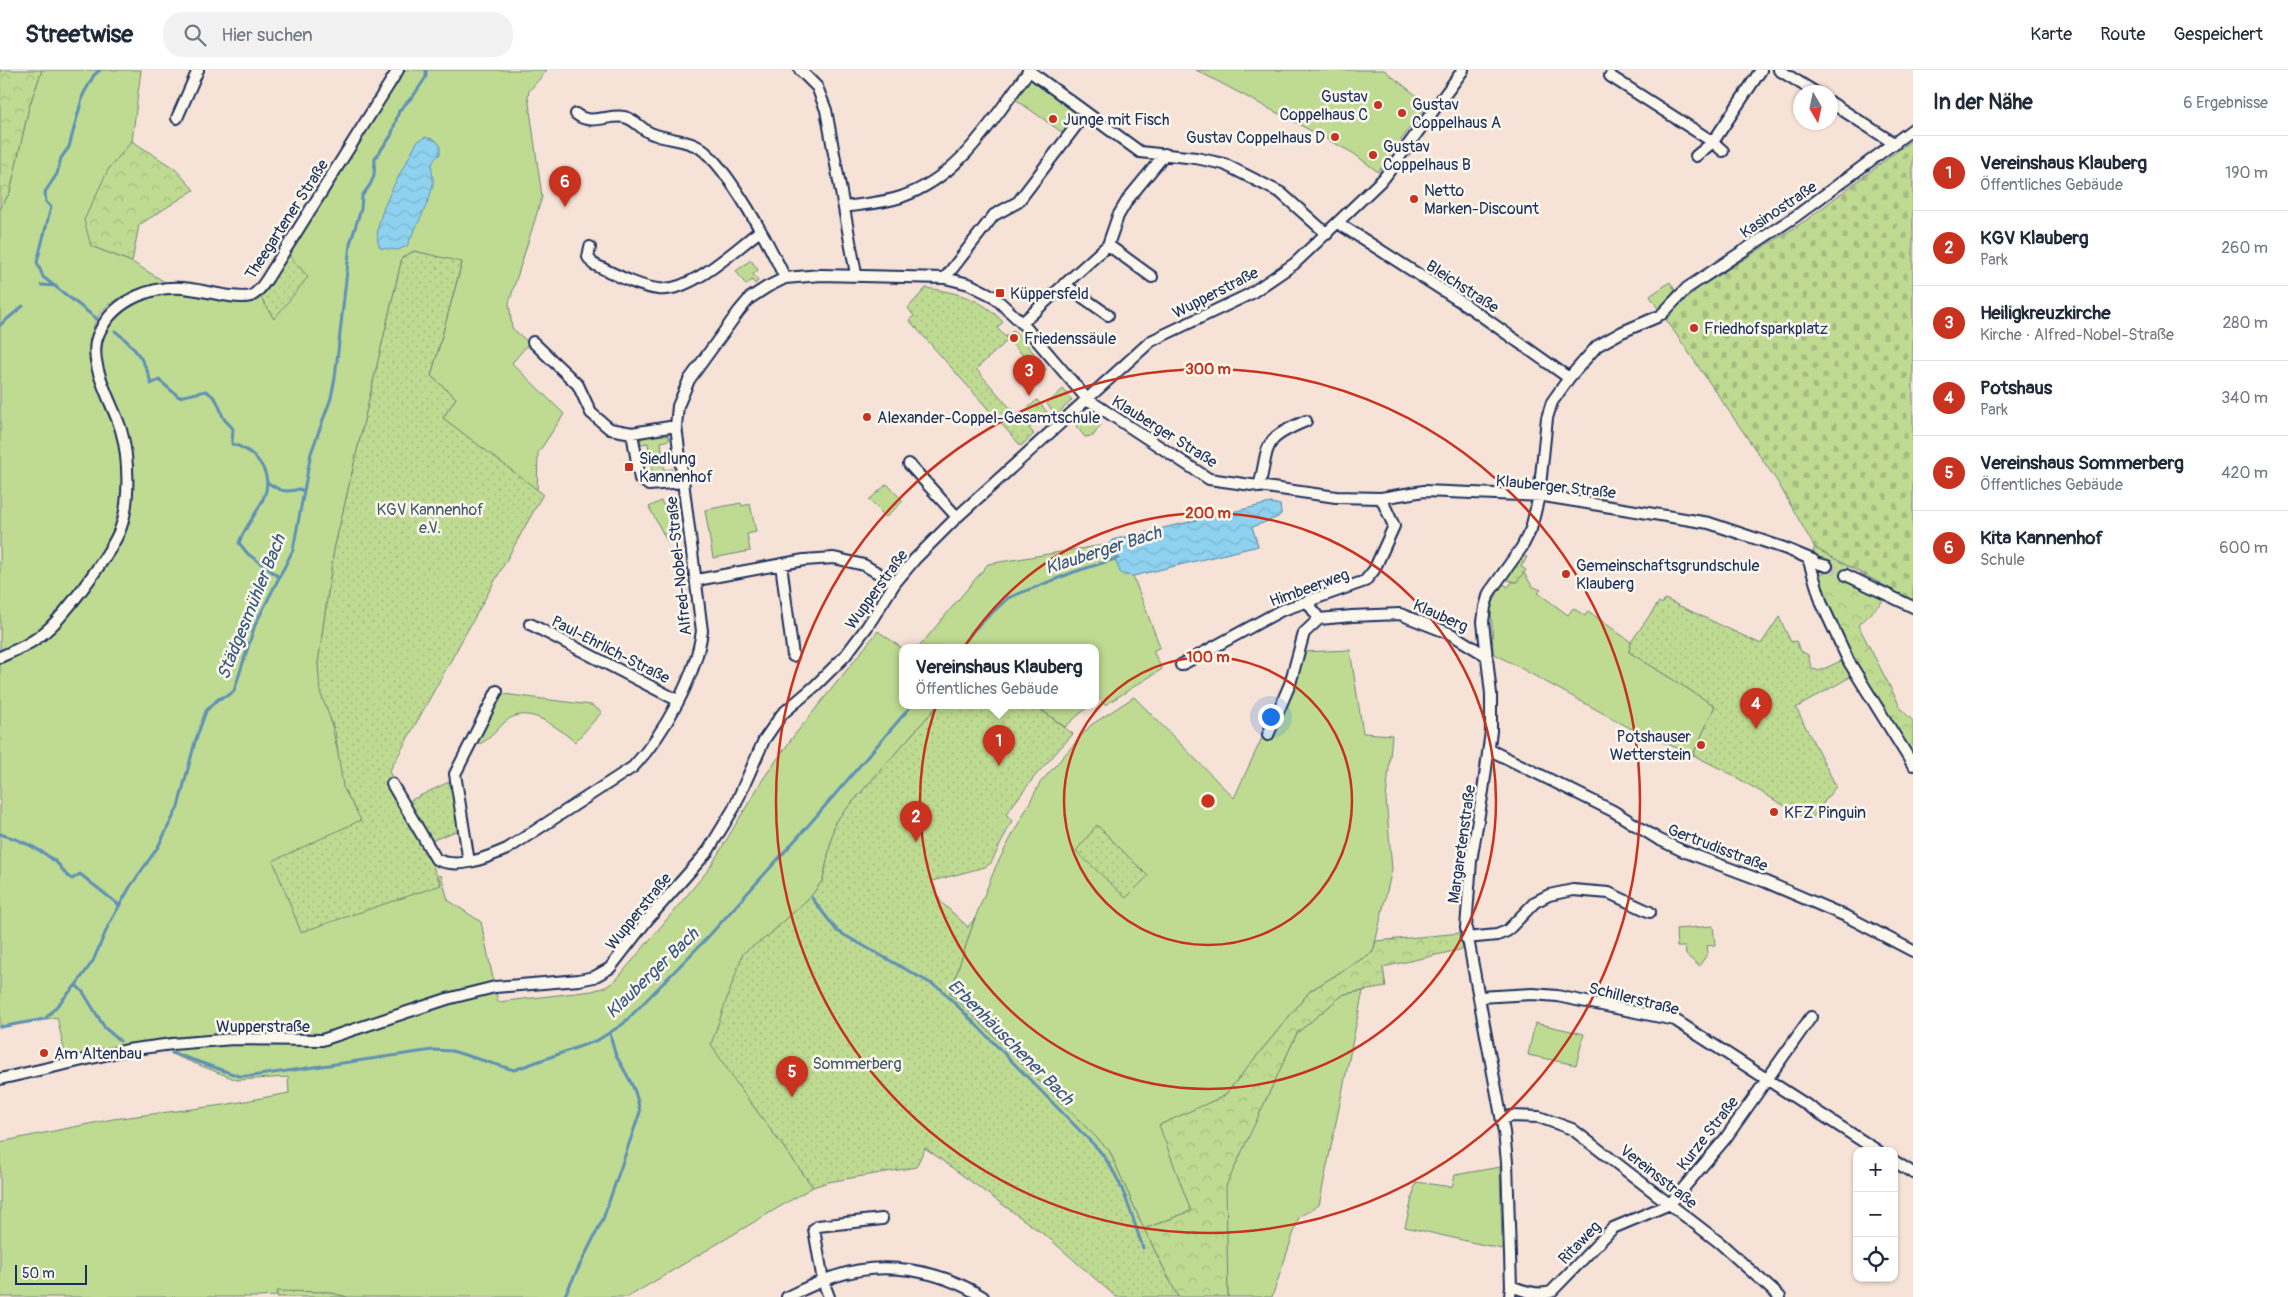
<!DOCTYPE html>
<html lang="de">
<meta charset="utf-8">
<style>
:root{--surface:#fff;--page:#f2f2f3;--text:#1f2937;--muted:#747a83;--line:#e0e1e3;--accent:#c8321e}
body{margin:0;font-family:Pangolin,sans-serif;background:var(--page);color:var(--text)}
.controls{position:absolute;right:15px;bottom:15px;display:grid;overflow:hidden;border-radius:10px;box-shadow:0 1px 4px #0004}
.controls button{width:45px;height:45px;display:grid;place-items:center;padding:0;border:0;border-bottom:1px solid var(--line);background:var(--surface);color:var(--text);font:25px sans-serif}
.compass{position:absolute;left:1793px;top:15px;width:45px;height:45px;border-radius:50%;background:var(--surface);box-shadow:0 1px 4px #0004;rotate:171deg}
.scale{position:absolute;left:15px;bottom:12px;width:72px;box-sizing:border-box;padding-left:5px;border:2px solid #1b2f5e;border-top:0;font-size:14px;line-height:18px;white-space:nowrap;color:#1b2f5e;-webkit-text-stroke:4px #fbf7ec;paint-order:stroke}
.you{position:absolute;left:1270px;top:646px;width:18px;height:18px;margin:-12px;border:4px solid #fff;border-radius:50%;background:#1a73e8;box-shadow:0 0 0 8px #1a73e833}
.badge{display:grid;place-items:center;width:32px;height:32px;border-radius:50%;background:var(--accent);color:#fff;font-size:16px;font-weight:700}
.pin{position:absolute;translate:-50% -41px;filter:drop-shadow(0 1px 2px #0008)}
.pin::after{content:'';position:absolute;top:26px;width:18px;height:15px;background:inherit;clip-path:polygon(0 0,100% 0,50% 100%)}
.popup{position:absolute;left:899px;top:574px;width:200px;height:65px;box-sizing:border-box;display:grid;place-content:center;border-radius:10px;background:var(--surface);filter:drop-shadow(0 1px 4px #0005);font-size:16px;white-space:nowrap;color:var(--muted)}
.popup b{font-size:19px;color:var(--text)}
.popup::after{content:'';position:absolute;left:50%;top:100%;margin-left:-10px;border:10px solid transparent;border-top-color:var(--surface)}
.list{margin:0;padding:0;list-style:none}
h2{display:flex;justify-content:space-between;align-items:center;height:65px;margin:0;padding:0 20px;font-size:21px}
h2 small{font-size:16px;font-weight:400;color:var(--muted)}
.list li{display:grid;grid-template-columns:32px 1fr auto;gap:15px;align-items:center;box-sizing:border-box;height:75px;padding:0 20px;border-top:1px solid var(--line)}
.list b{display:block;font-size:19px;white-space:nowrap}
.list p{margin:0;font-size:16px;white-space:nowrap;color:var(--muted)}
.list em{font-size:16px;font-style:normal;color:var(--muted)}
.icon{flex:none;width:28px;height:28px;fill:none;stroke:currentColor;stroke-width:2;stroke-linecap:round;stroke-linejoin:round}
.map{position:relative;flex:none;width:1913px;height:1227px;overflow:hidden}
header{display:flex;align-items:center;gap:30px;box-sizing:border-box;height:70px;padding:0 25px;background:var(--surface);border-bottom:1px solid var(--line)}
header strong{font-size:24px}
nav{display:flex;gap:28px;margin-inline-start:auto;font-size:18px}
.search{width:350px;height:45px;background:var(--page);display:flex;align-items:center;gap:12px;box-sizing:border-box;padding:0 18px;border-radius:20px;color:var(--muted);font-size:19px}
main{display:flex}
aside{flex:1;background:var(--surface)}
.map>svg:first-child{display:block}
.green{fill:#bfdb92;stroke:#6d8578}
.forest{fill:url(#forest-crowns);stroke:#6d8578}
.cemetery{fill:url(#cemetery-stones);stroke:#6d8578}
.garden{fill:url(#garden-dots);stroke:#6d8578}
.water{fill:url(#water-waves);stroke:#6091b6}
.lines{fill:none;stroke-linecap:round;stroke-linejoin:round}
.stream{stroke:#6091b6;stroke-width:3}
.minor-tunnel{stroke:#cabebe;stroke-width:10;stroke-dasharray:10 5;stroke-linecap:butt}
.minor-casing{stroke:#1b2f5e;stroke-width:14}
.minor{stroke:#fbf7ec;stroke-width:10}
.ring{fill:none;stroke:#c8321e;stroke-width:2.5}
.poi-dot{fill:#c8321e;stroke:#fbf7ec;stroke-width:2}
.labels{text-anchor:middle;stroke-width:5;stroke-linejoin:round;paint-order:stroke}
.poi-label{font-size:16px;fill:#1b2f5e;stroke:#fbf7ec;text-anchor:start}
.street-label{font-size:16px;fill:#1b2f5e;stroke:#fbf7ec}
.park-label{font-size:16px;fill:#445a6b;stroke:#fbf7ec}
.water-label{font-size:18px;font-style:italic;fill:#385882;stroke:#fbf7ec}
.centre{fill:#c8321e;stroke:#fbf7ec;stroke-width:2.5}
.ring-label{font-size:15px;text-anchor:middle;font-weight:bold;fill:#c8321e;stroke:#fbf7ec;stroke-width:5;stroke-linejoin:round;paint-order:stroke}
</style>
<header>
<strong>Streetwise</strong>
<div class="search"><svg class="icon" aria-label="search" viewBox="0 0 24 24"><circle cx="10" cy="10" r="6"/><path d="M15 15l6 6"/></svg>Hier suchen</div>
<nav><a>Karte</a><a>Route</a><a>Gespeichert</a></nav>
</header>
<main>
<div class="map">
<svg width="1913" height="1227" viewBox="0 0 1913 1227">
<defs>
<pattern id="forest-crowns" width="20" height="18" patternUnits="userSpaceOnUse" patternTransform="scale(1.25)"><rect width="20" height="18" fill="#bfdb92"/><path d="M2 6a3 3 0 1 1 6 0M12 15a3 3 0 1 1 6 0" fill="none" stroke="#a4bc80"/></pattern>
<pattern id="cemetery-stones" width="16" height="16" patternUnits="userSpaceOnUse" patternTransform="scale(1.25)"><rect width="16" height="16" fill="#bfdb92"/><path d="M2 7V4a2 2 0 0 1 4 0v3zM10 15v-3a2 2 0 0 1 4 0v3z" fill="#a4bc80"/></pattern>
<pattern id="garden-dots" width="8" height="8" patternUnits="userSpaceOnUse" patternTransform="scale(1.25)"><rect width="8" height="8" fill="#bfdb92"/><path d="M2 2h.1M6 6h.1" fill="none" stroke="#a4bc80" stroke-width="1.8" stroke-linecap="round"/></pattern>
<pattern id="water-waves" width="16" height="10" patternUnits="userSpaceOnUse" patternTransform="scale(1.25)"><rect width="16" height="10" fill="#8ed2f0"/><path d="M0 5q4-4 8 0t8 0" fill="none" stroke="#7ab5d0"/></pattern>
</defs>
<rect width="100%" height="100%" fill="#f6e2d6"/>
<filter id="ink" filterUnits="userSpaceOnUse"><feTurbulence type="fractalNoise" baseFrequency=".02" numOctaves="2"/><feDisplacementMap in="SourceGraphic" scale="10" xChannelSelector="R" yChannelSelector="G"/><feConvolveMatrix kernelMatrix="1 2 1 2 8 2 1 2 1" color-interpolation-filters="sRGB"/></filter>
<g filter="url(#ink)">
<path class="green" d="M42,0H141L132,71L108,100L91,176L132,192L168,214C141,218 100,227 93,259C92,265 92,273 91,279L101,286C103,274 103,261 112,250C126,233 160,220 182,221C204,223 227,230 250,232L259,224L274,249L288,184L402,0H547L529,21L528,26L542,127L509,233L512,258L529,273L512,293L564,344L538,383L537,421L443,348L456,328L431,306L462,193L414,181L402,188L334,480L318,594L338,683L441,814L438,806L441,805L448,830L481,852L498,932L592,921L606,917L617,909L709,799L763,709L793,667L878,561L903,579V635H938L835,752L823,810L812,825L768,866L734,1010L813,1117L628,1227H347L328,1222H277V1226L259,1227H0V1072L113,1049L224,1035L289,1023L288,1007L237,1010L171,984L172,974L67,993L57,947L0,957V139L10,122L29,37Z
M1196,0H1384L1427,34L1378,102L1353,83Z
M1030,9L1077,44L1063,63L1015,29Z
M751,190L758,200L753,204L758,211L755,214L752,210L746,215L736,201Z
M1670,212L1675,220L1659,240L1650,226Z
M1014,260L1044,295L1046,300L1041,304L1037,300L1036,301L1031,296L1032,294L1005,267Z
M1063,319L1072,330L1056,345L1047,334Z
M1083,349H1094L1101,354L1093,366L1085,367L1076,356Z
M658,363L669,366V370L661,372L664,400L672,399L669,407L650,410L644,402L652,401L648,373L640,374V370L649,364Z
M887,414L903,431L886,447L869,430Z
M661,431L679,465L667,471L649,437Z
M741,433L742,436L750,434L756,462L747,464L750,481L713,488L705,440Z
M1271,433L1280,435L1281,444L1278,447L1252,457L1258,476L1133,506L1160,577L1153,581L1162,599L1105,635L1098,628L1095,630V577H919L988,494L1109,474L1112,470Z
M1524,503L1532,516L1541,520L1538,523L1568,545L1573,538L1585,546L1588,541L1631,572L1629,582L1715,636L1693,685L1630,658L1493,583L1491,537L1502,513L1508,517L1512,512H1515Z
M1350,580L1363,663L1392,665L1386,729L1392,799L1373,882L1310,921L1224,1026L1160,1055L1191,1141L1144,1159L1109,1080L950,923L975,848L996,796L1040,713L1091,655L1134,627L1234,728L1302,582Z
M503,624L591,635L602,642L575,672C558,658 527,632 505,652C494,662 490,671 474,676L497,628Z
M1035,635H1090L1065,657Z
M1713,856L1715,875L1707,876L1708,883L1699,896L1686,885L1685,877H1677L1676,859Z
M1363,921L1319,1135L1299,1147L1272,1227H1228L1225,1116L1297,963L1344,924Z
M1535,953L1584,964L1576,995L1528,985Z
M1500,1097L1502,1179L1405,1157L1416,1112L1452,1117L1455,1105Z"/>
<path class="forest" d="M0,0H42L29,37L10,122L0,139Z
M132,71L175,99L194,120L139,155L132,192L91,176L84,150L108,100Z
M1815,478L1848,495L1846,511L1884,530L1858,555L1902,640L1913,651V688C1878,630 1837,571 1819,505L1825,503L1813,480Z
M1461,863L1463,879L1383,897L1386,917L1344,924L1297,963L1226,1116L1228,1227H1178L1144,1159L1191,1141L1159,1055L1224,1026L1310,921L1373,882L1376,871Z"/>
<path class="cemetery" d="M1913,69V531L1815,478L1777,411L1665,248L1700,217L1805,151Z"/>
<path class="garden" d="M414,181L462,192L431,306L456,328L443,348L543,424L389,702L407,732L453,710L459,760L423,774L441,815L301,862L273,791L361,750L343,717L335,661L320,622L318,594L334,480L402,188Z
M288,184L308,207L274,249L259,224Z
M926,218C960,223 982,229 1003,252L997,258L1008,270L976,299L1018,347L1037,330L1047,342L1029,358L1034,364L1021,376L909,250L914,246L908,238Z
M1521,486L1527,487L1521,497L1526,500L1517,512L1507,510L1506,507Z
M1665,529L1761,574L1779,547L1791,572L1796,571L1801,581L1808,585L1811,598L1819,601L1843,590L1850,607L1796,638L1836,716L1810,751L1729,703L1693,685L1715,636L1629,582L1631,572L1659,532L1662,534Z
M938,635H1035L1073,664L1035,706L1006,744L1012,751L991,793L985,797L932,811L941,832L968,857L975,848L950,923L1109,1080L1144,1159L1178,1227H1116L1050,1169L925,1078L916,1097L828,1112L813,1117L734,1010L711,974L743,883L768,866L812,825L823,810L835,752Z
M1097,755L1148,806L1126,828L1076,781Z
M277,1221L328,1222L347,1227H277Z"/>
<path class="water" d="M425,67L436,70L440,75V84C424,97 437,104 432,119C427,138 415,158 407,176L398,180L380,178C367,154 406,95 417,72Z
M1271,433L1280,435L1281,444L1278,447L1252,457L1258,476L1133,506L1123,505L1120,502L1109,474L1112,470Z"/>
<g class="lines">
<path class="stream" d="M41,215L56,216
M97,249L43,207L37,192L51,137L46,132L45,122L57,104L61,88L69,77L83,25L94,5L100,0
M0,255L23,236
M115,261C132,274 147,292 151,314L159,310L179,327L206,321C220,331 217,332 223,347C225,352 230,354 233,359L232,374C244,377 253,383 260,393C281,423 248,446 239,473L248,484L279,507
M267,412C280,421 284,423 299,419L304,421
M960,577L974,560L1008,528L1074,502L1118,488
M0,764C21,770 39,778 56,792C63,798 63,804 72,809L80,804L119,835
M812,828L837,861L941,919L1098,1079C1122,1107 1131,1144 1143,1178
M76,915L83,922L105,958L120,971
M0,957L45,949L76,915L93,891L109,854L130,817L158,777L178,737L195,672L206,641L218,629L229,625L234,621L255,555L293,480L311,383L331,328L335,308L350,174L361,139L362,126L370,115L374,106L375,88L391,66L399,41L414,25L426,7V0
M173,983L239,1006H252L433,980L452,981L514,1000L598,970L623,954L708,867L806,758L912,635
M564,1227L603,1149L640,1042C636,1018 629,1009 618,989C613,981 612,971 610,963"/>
<path class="minor-tunnel" d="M1827,496L1846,505"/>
<defs>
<path id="minor" d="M800,0L817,17L826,40L856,204
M1028,0L1140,82L1196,88L1224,94L1281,123L1327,164
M1779,0L1815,22
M1610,6L1713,72L1723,81
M1830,32L1895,74
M576,44C590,56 609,44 624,47C636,49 642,61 653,64C668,70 686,69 700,78C729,98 770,176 785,208
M177,48L198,0
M1696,86L1713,72L1761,0
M845,137C863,134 883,133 901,127C962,106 992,49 1029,1
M1338,153L1469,237L1569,308
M1108,175L1152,207
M590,177L588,187L593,194C613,203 636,216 658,219C691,223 734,180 760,161
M945,208L994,145L1018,132L1085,44
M1064,214L1108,245
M1662,244L1687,218L1796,146L1913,59
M1022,253L1108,175L1118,146L1128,129L1165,84
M533,272L578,315L591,343L610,359L632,363L676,356
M632,363L640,409L649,415L684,412
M909,394L957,447
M1259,417C1270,374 1260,370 1306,351
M1808,488L1822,534L1849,592L1913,695
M781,494L793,586
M1820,494L1827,496
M1846,505L1913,537
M697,510L804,490L834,488L864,495L895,513
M1319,549L1352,546L1400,544L1451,564L1487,586
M530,554L677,630
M0,587C16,580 33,573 46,561C65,545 113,481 121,457C130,431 129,387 121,360C113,333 85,291 99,263C114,229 156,213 191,219C207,221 236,230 251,226C258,223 263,215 267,209L398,0
M1181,595L1280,541L1365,511L1374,500L1394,456L1381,428
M1268,665L1290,614L1304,563L1319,549L1307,531
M1490,680L1613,741L1658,769L1683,781L1766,812L1848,847L1913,881
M392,714L436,789C458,800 486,788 507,779L633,697C664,664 696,607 702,561L676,356L678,336L689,310L739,241L750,228L767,217L785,208L821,205L945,208L969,214L993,226L1022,253L1087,329L1209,409L1336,427L1381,428L1424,421L1544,426L1709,453L1784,478L1813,490
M469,792L455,704L497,621
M1466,868L1497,865L1507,861L1535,832L1549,825L1573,820L1609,823L1650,842
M1479,927L1533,924L1557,926L1675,950L1878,1081
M0,1009L127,980L172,974L233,969L322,970L447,929L495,917L579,910L594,907L610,898L648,849L708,781L734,738L764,670L782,644L815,616L845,586L867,557L895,513L915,489L957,447L1151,271L1250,224L1294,194L1384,108L1463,0
M1502,1049L1511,1046L1539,1047L1572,1059L1720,1173L1780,1227
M1894,1091L1913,1103
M1511,1216C1523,1221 1538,1226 1551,1222L1613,1158L1670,1134L1725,1069L1811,947
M787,1227C802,1220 818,1212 833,1207C883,1189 940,1200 983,1227
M829,1227L823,1211L814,1159L818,1156L882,1149
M1510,1227L1511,1216L1507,1092L1504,1062L1466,858L1471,791L1483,721L1491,661V624L1483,552L1485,537L1489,523L1522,477L1531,459L1539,426L1547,348L1552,332L1569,308L1597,276L1622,262L1657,247"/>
</defs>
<use href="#minor" class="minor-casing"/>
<use href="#minor" class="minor"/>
</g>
</g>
<g class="ring">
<circle cx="1208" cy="731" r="144"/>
<circle cx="1208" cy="731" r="288"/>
<circle cx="1208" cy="731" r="432"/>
</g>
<g class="poi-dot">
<circle cx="1378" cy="35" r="5"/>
<circle cx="1402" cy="43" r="5"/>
<circle cx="1053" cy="49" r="5"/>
<circle cx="1335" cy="67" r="5"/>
<circle cx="1373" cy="85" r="5"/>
<circle cx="1414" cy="129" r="5"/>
<rect x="995" y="218" width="10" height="10" rx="2.5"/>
<circle cx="1694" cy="258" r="5"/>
<circle cx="1014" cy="268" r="5"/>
<circle cx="867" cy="347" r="5"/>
<rect x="624" y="392" width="10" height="10" rx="2.5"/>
<circle cx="1566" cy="504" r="5"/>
<circle cx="1701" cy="675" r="5"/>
<circle cx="1774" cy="742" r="5"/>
<circle cx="44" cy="983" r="5"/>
</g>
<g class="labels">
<g class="poi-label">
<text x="1368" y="32" text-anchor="end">Gustav<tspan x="1368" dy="18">Coppelhaus C</tspan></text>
<text x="1412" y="40">Gustav<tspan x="1412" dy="18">Coppelhaus A</tspan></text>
<text x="1063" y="55">Junge mit Fisch</text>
<text x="1325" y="73" text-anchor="end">Gustav Coppelhaus D</text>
<text x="1383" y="82">Gustav<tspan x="1383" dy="18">Coppelhaus B</tspan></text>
<text x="1424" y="126">Netto<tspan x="1424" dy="18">Marken-Discount</tspan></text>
<text x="1010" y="229">Küppersfeld</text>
<text x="1704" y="264">Friedhofsparkplatz</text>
<text x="1024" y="274">Friedenssäule</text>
<text x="877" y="353">Alexander-Coppel-Gesamtschule</text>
<text x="639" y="394">Siedlung<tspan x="639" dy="18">Kannenhof</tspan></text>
<text x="1576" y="501">Gemeinschaftsgrundschule<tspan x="1576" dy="18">Klauberg</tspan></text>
<text x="1691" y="672" text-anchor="end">Potshauser<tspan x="1691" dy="18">Wetterstein</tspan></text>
<text x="1784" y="748">KFZ Pinguin</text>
<text x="54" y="989">Am Altenbau</text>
</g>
<g class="street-label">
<text transform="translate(1778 139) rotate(-34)" y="6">Kasinostraße</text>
<text transform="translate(286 149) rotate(-57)" y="6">Theegartener Straße</text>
<text transform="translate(1463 216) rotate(33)" y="6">Bleichstraße</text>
<text transform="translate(1215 222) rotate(-27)" y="6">Wupperstraße</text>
<text transform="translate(1165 361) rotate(32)" y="6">Klauberger Straße</text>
<text transform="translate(1556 416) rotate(6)" y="6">Klauberger Straße</text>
<text transform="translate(678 496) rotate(-96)" y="6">Alfred-Nobel-Straße</text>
<text transform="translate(1309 517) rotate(-20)" y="6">Himbeerweg</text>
<text transform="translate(876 519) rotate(-54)" y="6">Wupperstraße</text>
<text transform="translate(1441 545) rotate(24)" y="6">Klauberg</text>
<text transform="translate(611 579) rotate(27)" y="6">Paul-Ehrlich-Straße</text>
<text transform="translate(1461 774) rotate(-82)" y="6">Margaretenstraße</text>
<text transform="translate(1718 777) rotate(21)" y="6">Gertrudisstraße</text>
<text transform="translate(638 841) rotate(-51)" y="6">Wupperstraße</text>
<text transform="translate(1634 928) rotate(14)" y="6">Schillerstraße</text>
<text x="263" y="962">Wupperstraße</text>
<text transform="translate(1707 1063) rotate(-52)" y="6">Kurze Straße</text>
<text transform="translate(1659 1106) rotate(38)" y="6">Vereinsstraße</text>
<text transform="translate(1579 1172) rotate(-46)" y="6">Ritaweg</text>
</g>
<g class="park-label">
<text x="430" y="445">KGV Kannenhof<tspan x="430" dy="18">e.V.</tspan></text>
<text x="857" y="999">Sommerberg</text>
</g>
<g class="water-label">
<text transform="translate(1103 480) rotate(-18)" y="6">Klauberger Bach</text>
<text transform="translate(251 537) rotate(-68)" y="6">Städgesmühler Bach</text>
<text transform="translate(652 903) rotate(-44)" y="6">Klauberger Bach</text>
<text transform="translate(1011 972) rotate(45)" y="6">Erbenhäuschener Bach</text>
</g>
</g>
<circle cx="1208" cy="731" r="8" class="centre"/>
<g class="ring-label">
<text x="1208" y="304">300 m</text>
<text x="1208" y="448">200 m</text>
<text x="1208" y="592">100 m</text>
</g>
</svg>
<div class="controls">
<button>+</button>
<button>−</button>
<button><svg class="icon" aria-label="locate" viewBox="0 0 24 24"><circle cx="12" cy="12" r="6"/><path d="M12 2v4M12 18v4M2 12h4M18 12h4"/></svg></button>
</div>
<svg class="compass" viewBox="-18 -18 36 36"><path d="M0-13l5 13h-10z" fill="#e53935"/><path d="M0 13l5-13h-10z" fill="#747a83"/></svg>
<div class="scale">50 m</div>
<div class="you"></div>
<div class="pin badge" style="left:999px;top:696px">1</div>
<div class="popup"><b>Vereinshaus Klauberg</b>Öffentliches Gebäude</div>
<div class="pin badge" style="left:916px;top:772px">2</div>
<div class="pin badge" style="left:1029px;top:326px">3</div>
<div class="pin badge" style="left:1756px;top:659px">4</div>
<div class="pin badge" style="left:792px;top:1027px">5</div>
<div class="pin badge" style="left:565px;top:137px">6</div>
</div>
<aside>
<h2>In der Nähe<small>6 Ergebnisse</small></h2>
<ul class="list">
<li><span class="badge">1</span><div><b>Vereinshaus Klauberg</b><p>Öffentliches Gebäude</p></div><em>190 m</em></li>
<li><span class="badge">2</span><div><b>KGV Klauberg</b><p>Park</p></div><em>260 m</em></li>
<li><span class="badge">3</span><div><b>Heiligkreuzkirche</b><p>Kirche · Alfred-Nobel-Straße</p></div><em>280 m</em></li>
<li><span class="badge">4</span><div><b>Potshaus</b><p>Park</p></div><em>340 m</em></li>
<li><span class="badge">5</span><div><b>Vereinshaus Sommerberg</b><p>Öffentliches Gebäude</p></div><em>420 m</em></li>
<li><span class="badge">6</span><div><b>Kita Kannenhof</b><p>Schule</p></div><em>600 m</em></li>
</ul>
</aside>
</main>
